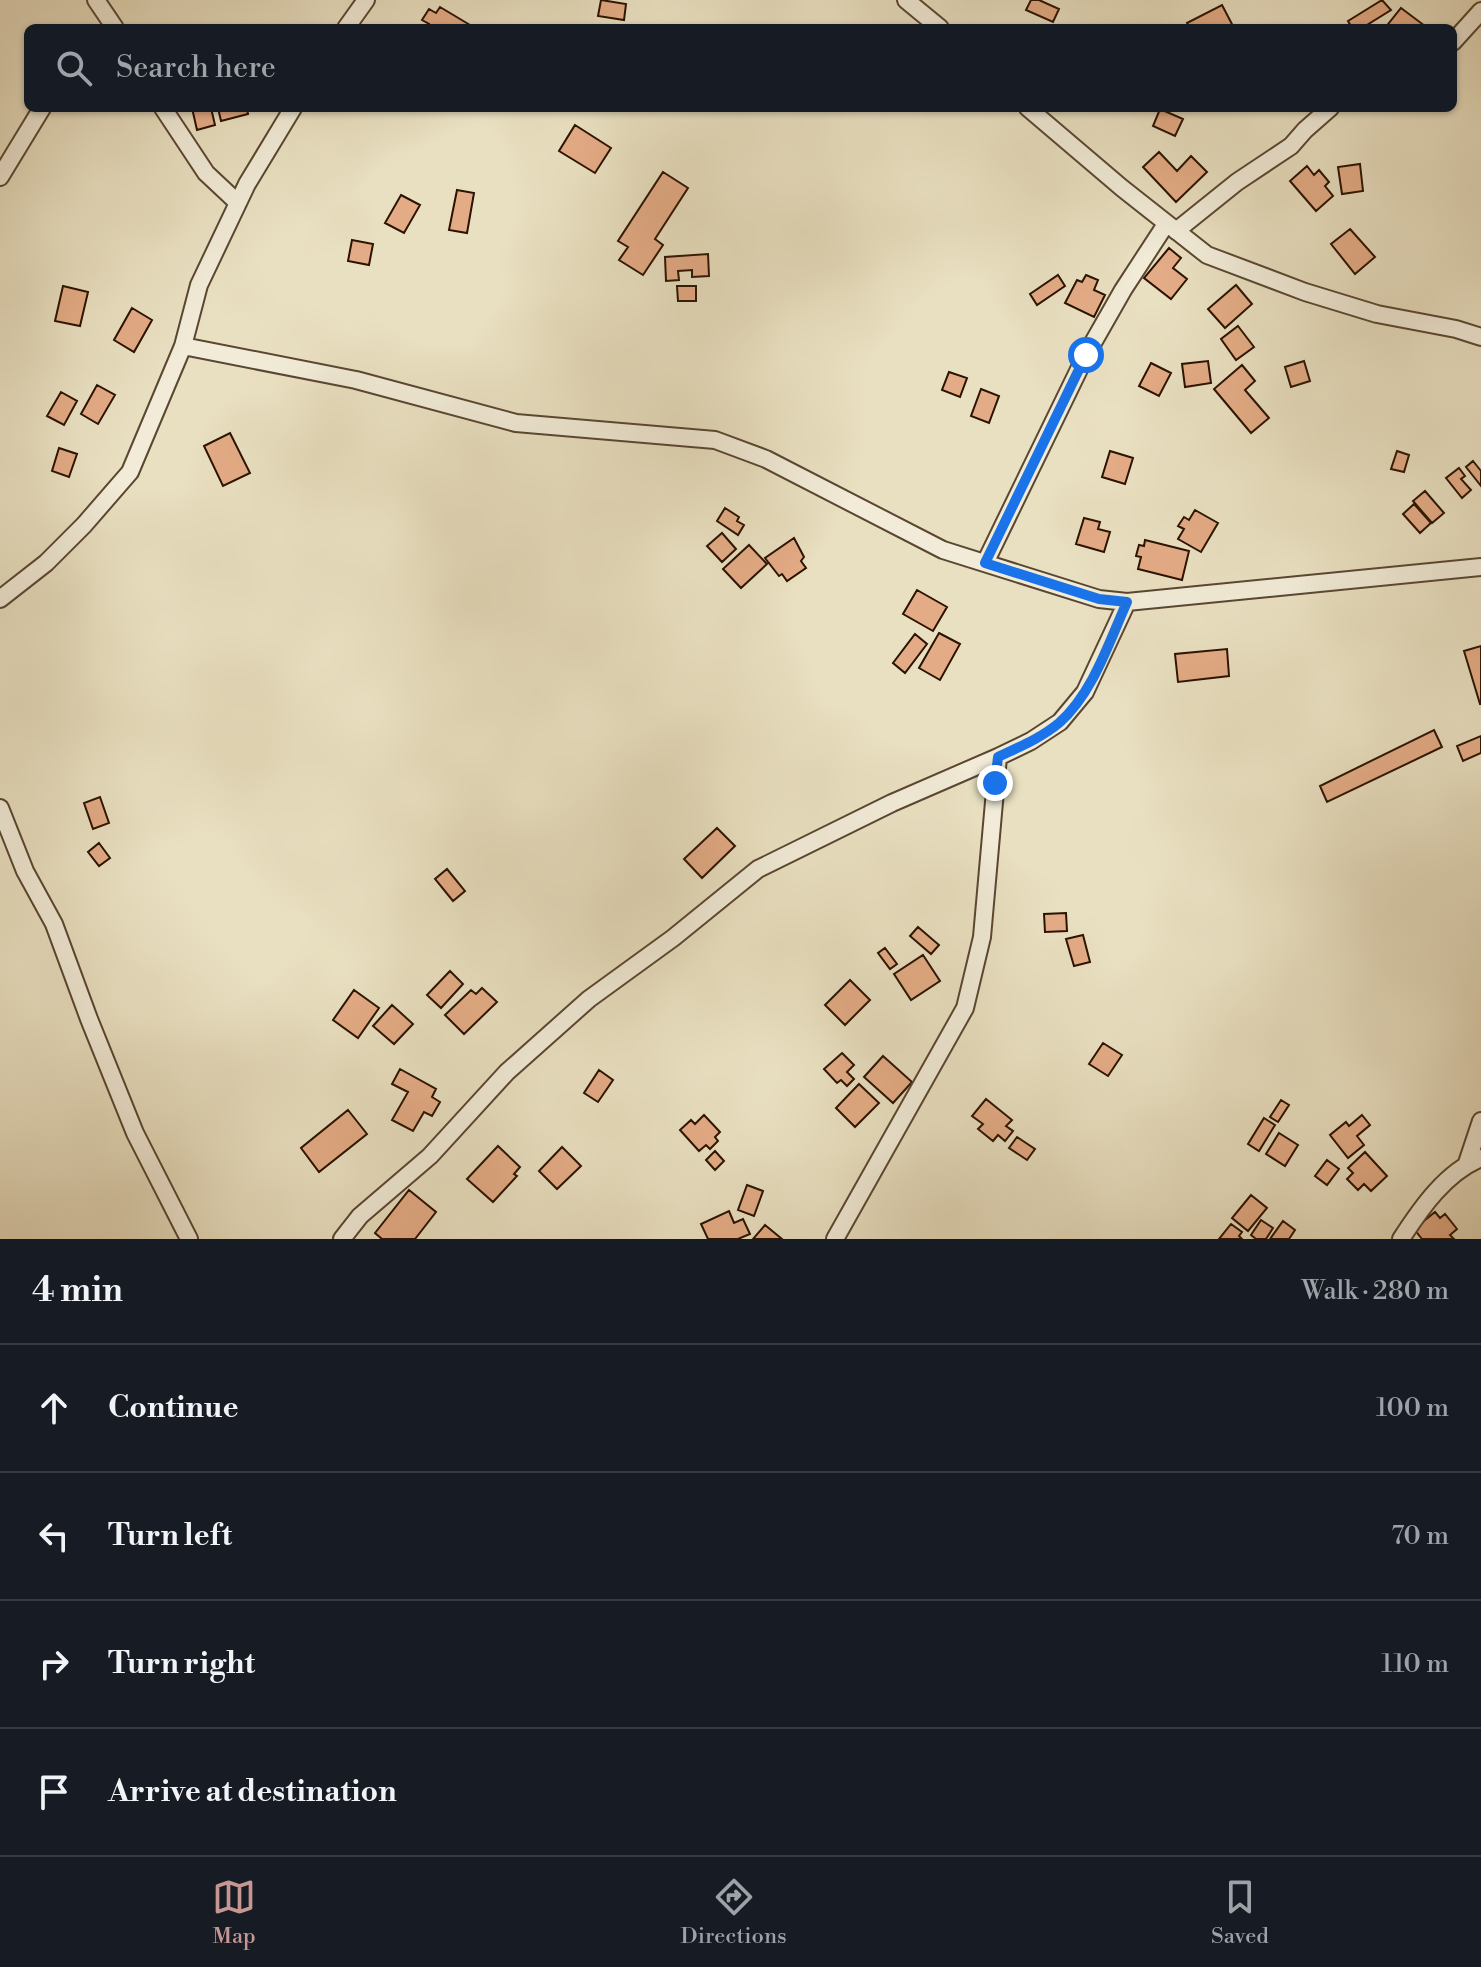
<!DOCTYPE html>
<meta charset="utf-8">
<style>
:root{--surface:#171b24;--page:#20242c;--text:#f1f3f6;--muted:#9ea1a6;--line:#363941;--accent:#c59692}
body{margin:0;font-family:"Libre Bodoni",serif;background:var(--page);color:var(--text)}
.stop{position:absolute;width:24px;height:24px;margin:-18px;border:6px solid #1a73e8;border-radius:50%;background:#fff}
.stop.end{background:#1a73e8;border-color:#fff;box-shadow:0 2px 8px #0008}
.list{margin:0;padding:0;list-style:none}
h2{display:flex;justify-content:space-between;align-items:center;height:104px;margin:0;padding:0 32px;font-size:34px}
h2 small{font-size:26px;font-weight:400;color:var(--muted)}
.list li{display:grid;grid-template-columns:52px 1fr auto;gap:24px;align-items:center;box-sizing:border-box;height:128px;padding:0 32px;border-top:2px solid var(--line)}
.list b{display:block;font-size:30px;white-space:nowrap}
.list em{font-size:26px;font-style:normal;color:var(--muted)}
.icon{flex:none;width:44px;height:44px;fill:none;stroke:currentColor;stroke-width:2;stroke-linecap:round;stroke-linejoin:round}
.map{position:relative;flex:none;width:1481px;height:1239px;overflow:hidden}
.search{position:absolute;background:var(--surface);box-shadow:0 2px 6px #0004;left:24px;right:24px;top:24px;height:88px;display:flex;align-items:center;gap:20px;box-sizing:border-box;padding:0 28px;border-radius:12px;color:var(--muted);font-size:30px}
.sheet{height:616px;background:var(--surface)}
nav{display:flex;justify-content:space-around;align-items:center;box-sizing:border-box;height:112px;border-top:2px solid var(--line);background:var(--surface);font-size:22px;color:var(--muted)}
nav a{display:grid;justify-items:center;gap:4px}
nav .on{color:var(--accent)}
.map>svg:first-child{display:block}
.building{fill:#e4ac86;stroke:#2b1201;stroke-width:2}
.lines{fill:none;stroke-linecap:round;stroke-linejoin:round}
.minor-casing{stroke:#5a4631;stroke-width:20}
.minor{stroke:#f1ebd7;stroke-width:16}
.route{stroke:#1a73e8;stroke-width:10}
</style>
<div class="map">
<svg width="1481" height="1239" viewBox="0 0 1481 1239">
<rect width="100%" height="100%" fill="#e9e0c1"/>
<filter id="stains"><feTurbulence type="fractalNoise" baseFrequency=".0025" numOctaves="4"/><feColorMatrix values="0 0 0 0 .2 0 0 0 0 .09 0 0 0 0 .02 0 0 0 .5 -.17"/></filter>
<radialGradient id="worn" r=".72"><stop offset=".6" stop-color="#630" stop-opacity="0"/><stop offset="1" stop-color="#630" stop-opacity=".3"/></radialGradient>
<path class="building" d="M601,0L626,4L624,20L598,16Z
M1031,0H1039L1059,9L1053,22L1026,10Z
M1382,0L1391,10L1362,28H1352L1348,21Z
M1222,5L1234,28H1190L1187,23Z
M440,7L470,25L468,28H427L429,24L422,20L429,9L436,13Z
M1401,8L1425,26L1423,28H1385Z
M192,108H211L215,125L197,130Z
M218,108H247L248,114L221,121Z
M1160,109L1183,119L1175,136L1153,126Z
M575,125L611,148L595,173L559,151Z
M1159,152L1177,171L1191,156L1207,172L1176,202L1143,167Z
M1360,164L1363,191L1342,194L1338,167Z
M1307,166L1314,175L1319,170L1329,182L1325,186L1333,196L1316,211L1290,181Z
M663,172L688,188L655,239L663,245L643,275L619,260L628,247L618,241Z
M457,190L474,193L467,233L449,230Z
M401,195L420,205L404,233L385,223Z
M1350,229L1375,257L1355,274L1331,244Z
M352,240L373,244L369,265L348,261Z
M1169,248L1181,258L1173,268L1187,279L1171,299L1144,278Z
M708,254L709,276L692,277V270L678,271L679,280L666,281L665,257Z
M1058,275L1065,286L1037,305L1030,294Z
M1086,275L1098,280L1094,290L1105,295L1094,317L1065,303L1077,280L1082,282Z
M1236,285L1252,304L1225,328L1208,309Z
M63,286L88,292L80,326L55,321Z
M677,286H696V301H678Z
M132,308L152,320L134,352L114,340Z
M1238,326L1254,347L1236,360L1221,339Z
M1208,361L1211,383L1185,387L1182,364Z
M1304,361L1310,381L1291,387L1285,367Z
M1151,363L1171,373L1159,396L1139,386Z
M1242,365L1255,381L1245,390L1269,418L1251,433L1214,389Z
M949,372L967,378L960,397L942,390Z
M97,385L115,395L98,424L81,414Z
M981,389L999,396L989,423L971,416Z
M61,392L77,401L64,425L47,416Z
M230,433L250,473L223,486L204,446Z
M59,448L77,454L69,477L52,471Z
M1110,451L1133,458L1125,484L1102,477Z
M1397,451L1409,455L1404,472L1391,469Z
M1473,461L1481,471V486L1466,467Z
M1459,468L1465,476L1461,479L1471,490L1462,498L1446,478Z
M1425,491L1444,513L1432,523L1413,501Z
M1414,504L1431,523L1420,533L1403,514Z
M725,508L739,517L737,521L744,525L738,535L717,521Z
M1195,510L1218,523L1201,552L1178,539L1184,529L1178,526L1184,517L1189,520Z
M1084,518L1100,522L1098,529L1110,532L1104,552L1076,544Z
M722,533L736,549L722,562L707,546Z
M794,538L804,557L801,561L806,568L787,581L782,574L779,576L765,558Z
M1145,540L1189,551L1182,580L1138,569L1141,557L1136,556L1139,545L1144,546Z
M749,545L767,564L741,588L723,569Z
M917,590L947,607L933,631L903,614Z
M939,633L960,644L940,680L919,668Z
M915,634L927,644L905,673L893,663Z
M1481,646V704H1480L1464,651Z
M1227,649L1229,676L1178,682L1175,654Z
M1434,730L1442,747L1327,802L1320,786Z
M1481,736V753L1463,761L1457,746Z
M100,797L109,823L93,829L84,803Z
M717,828L735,846L702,878L684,859Z
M99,843L110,858L99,866L88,852Z
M447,869L465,891L453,901L435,879Z
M1066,913L1067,931L1045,932L1044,914Z
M918,927L939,945L931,954L910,936Z
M1083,935L1090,962L1074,966L1066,939Z
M885,948L897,964L890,969L878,953Z
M923,955L940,981L911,1000L894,974Z
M450,971L463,984L441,1008L427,995Z
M850,980L870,1000L845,1025L825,1005Z
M482,988L497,1002L464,1034L445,1015L471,990L476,994Z
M354,990L379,1008L358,1038L333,1020Z
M392,1005L413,1024L394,1044L373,1026Z
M1103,1043L1122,1055L1108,1076L1089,1064Z
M842,1053L854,1065L847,1072L854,1079L847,1086L841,1080L837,1083L824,1069Z
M883,1056L912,1082L893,1103L864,1077Z
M400,1069L436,1089L432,1097L440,1102L432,1116L424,1112L413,1131L392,1120L408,1092L392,1084Z
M599,1070L613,1080L598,1102L584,1093Z
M859,1084L879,1103L855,1127L836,1108Z
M986,1099L1012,1120L1006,1126L1013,1131L1005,1141L998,1135L993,1141L978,1129L983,1124L972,1116Z
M1281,1100L1289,1105L1278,1122L1270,1117Z
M348,1110L367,1134L319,1172L301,1148Z
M704,1115L720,1132L715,1137L718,1141L710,1149L706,1145L699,1151L680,1130L691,1120L695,1124Z
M1362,1115L1370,1125L1357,1136L1364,1145L1348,1158L1330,1135L1346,1122L1349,1126Z
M1264,1118L1275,1125L1259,1151L1248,1144Z
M1279,1133L1298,1145L1285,1166L1266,1154Z
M1017,1137L1035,1149L1027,1160L1009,1148Z
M498,1146L520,1167L514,1174L517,1176L493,1202L467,1179Z
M562,1147L581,1166L557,1189L539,1171Z
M715,1151L724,1161L715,1170L706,1160Z
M1365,1152L1387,1176L1371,1191L1364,1184L1358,1190L1347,1179L1353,1173L1348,1168Z
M1327,1160L1339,1169L1327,1185L1315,1176Z
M747,1185L763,1191L754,1216L738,1210Z
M409,1190L436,1212L415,1239H382L375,1233Z
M1251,1195L1267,1208L1248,1231L1232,1218Z
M729,1211L734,1223L743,1219L750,1234L738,1239H708L701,1224Z
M1435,1212L1440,1218L1445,1214L1457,1229L1450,1235L1454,1239H1422L1414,1229Z
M1261,1220L1273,1228L1266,1239H1256L1251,1235Z
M1283,1221L1295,1230L1289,1239H1270Z
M1231,1224L1242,1232L1239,1236L1242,1239H1219Z
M765,1225L782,1239H753Z"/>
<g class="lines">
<defs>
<path id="minor" d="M96,0L115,28
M906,0L940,28
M346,28L366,0
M1453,42L1481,11
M163,108L206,173L238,203
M1028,108L1122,188L1207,255L1305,292L1377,314L1456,329L1481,337
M0,177L42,108
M1176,231L1237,182L1291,146L1305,130L1330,108
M183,346L356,380L516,423L715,440L766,459L943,550L1099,599L1127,602L1481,567
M985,563L1086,355L1123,290L1166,224
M0,599L46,563L84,525L130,472L183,346L199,285L247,184L293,108
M0,808L25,871L54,924L89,1019L135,1133L189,1239
M1467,1163L1481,1121
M342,1239L360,1216L430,1156L507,1072L589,999L673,938L758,869L892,803L998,757L1031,741L1060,722L1085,692L1127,602
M835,1239L965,1008L982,937L998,757
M1401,1239C1421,1208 1446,1172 1481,1158"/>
</defs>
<use href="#minor" class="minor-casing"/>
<use href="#minor" class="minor"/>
</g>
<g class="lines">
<path class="route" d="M995,783L998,757C1019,747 1041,738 1059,723C1093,693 1109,642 1127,602L1099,599L985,563L1086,355"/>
</g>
<rect width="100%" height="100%" filter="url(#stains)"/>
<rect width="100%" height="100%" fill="url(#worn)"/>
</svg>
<div class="stop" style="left:1086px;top:355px"></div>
<div class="stop end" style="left:995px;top:783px"></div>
<div class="search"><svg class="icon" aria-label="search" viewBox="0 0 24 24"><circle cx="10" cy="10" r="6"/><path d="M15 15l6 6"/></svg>Search here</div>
</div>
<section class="sheet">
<h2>4 min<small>Walk · 280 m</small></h2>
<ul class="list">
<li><svg class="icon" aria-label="ahead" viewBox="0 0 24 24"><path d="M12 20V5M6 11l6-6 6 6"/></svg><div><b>Continue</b></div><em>100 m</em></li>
<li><svg class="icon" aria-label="left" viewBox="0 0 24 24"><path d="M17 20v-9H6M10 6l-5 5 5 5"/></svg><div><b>Turn left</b></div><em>70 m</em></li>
<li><svg class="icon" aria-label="right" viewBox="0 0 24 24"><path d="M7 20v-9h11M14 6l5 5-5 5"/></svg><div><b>Turn right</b></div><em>110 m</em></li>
<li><svg class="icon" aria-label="arrive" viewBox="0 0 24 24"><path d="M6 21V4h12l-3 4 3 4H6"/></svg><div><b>Arrive at destination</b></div></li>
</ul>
</section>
<nav>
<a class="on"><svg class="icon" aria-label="map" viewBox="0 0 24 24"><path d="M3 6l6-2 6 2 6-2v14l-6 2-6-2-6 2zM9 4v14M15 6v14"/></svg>Map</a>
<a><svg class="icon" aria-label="directions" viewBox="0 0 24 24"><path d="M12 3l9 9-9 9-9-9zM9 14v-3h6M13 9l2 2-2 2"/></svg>Directions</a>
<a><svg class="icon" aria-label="saved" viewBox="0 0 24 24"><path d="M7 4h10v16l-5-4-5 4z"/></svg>Saved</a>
</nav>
